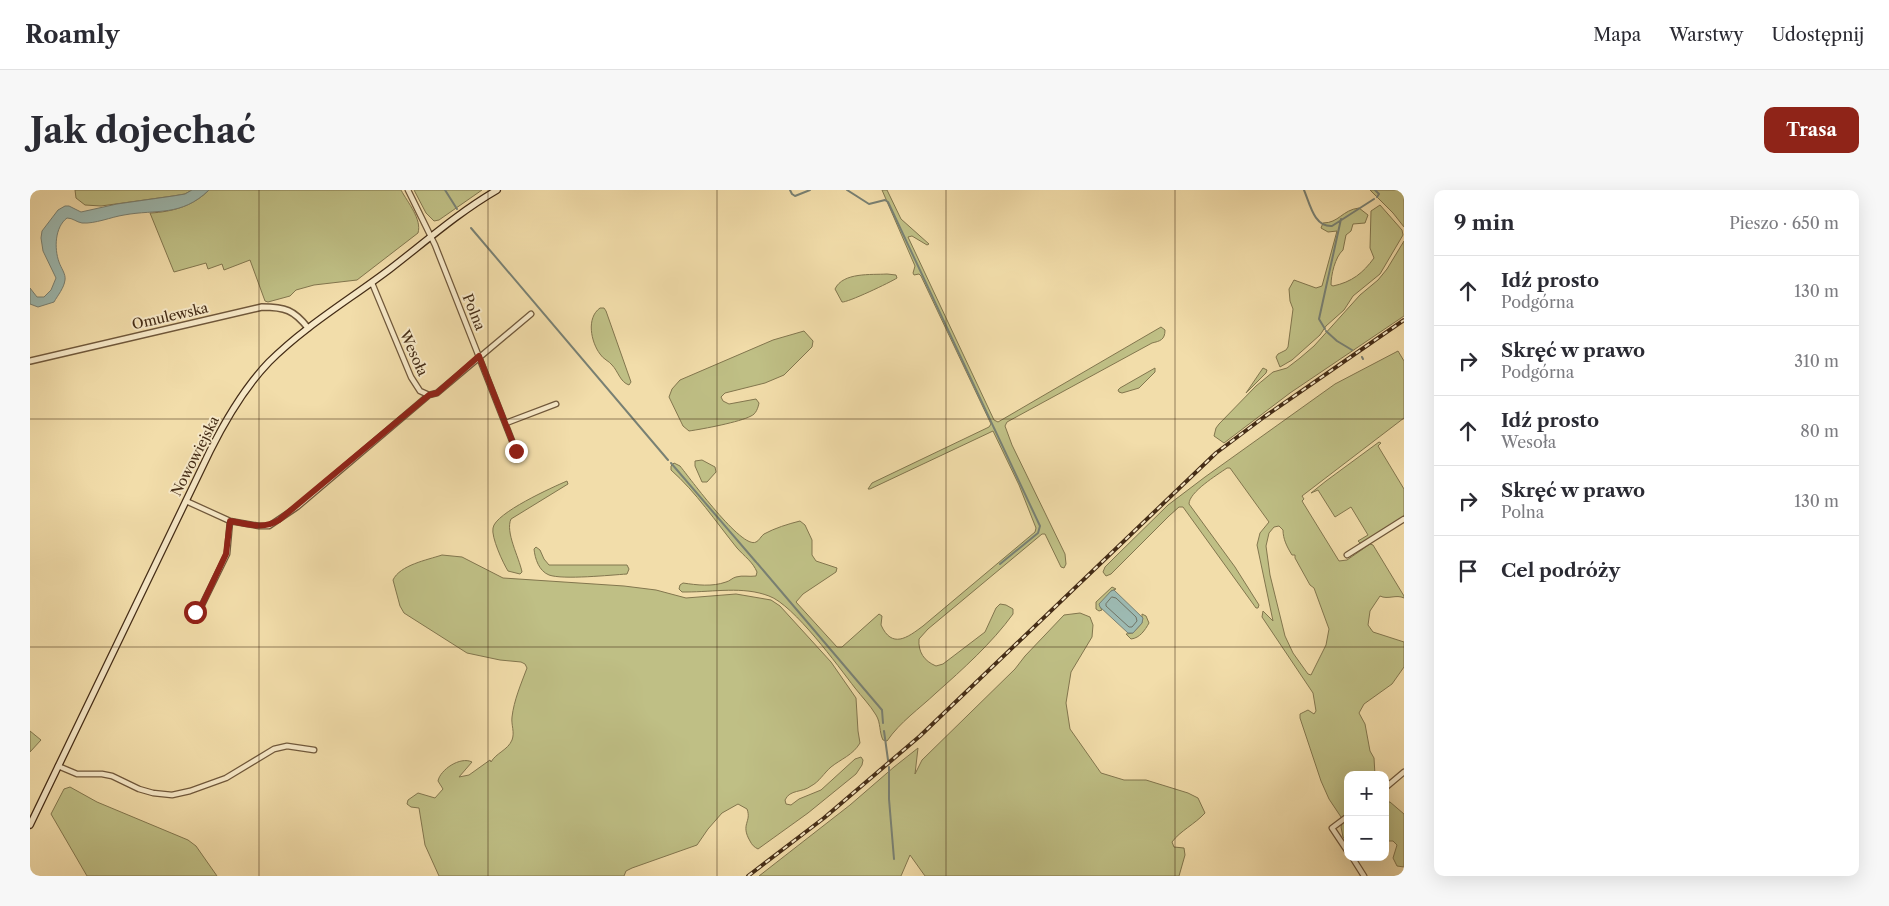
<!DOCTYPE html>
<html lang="pl">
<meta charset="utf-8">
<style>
:root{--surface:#fff;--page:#f7f7f7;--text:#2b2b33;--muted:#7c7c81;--line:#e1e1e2;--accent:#8f2418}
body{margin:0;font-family:"Libre Caslon Text",serif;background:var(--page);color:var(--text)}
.controls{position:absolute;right:15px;bottom:15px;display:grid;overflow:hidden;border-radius:10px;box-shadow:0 5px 20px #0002}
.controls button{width:45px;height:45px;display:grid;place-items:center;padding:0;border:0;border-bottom:1px solid var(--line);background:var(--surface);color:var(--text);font:25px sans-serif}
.stop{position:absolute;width:15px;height:15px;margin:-11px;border:4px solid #8f2418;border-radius:50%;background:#fff}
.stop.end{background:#8f2418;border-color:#fff;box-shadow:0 1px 5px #0008}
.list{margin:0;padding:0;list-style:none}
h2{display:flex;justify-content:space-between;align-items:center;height:65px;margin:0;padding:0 20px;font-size:21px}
h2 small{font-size:16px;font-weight:400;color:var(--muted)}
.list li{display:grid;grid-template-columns:32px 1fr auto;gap:15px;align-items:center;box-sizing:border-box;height:70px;padding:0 20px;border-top:1px solid var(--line)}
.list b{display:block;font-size:19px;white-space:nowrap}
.list p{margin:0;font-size:16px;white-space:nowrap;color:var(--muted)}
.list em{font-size:16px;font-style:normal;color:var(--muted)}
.icon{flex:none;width:28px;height:28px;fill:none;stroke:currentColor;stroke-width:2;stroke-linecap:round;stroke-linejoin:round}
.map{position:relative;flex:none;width:1374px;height:686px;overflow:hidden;border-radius:10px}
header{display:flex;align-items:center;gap:30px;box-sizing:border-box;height:70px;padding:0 25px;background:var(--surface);border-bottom:1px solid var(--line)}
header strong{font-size:24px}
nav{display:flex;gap:28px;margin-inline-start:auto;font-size:18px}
.intro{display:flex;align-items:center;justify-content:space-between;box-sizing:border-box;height:120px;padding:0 30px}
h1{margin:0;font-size:35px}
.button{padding:12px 22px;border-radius:10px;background:var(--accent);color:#fff;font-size:18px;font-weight:700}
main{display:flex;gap:30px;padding:0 30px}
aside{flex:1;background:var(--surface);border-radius:10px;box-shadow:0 5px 20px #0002}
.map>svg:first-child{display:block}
.green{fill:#bfbf85;stroke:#82764e;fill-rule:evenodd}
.water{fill:#9dbab2;stroke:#798174}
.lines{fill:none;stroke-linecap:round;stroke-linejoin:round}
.shore{stroke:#707364;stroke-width:1}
.stream{stroke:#798174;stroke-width:2}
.minor-casing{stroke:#70583b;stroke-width:7}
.tertiary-casing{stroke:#70583b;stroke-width:8}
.secondary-casing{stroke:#442c16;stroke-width:8}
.minor{stroke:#f7e9c8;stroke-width:4.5}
.tertiary{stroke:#f7e9c8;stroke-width:5}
.secondary{stroke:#f7e9c8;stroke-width:5.5}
.rail-casing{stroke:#442c16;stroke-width:4}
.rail{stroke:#f7e9c8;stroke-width:2;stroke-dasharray:5.5;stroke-linecap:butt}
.route{stroke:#8f2418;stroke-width:6}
.grid{fill:none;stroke:#442c16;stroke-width:1;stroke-opacity:0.55}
.labels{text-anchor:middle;stroke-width:4;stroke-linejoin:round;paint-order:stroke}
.street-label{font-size:14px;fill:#442c16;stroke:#f7e9c8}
</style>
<header>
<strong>Roamly</strong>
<nav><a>Mapa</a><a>Warstwy</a><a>Udostępnij</a></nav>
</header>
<div class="intro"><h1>Jak dojechać</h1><a class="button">Trasa</a></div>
<main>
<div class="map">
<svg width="1374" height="686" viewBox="0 0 1374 686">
<rect width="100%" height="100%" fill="#f2ddaa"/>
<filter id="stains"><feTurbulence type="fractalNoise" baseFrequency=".004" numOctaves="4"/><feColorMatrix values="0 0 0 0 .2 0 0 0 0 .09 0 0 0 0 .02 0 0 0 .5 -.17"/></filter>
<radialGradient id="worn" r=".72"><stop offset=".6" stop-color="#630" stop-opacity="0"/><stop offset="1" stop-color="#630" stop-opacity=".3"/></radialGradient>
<path class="green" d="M45,0H162L155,4L143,6L71,16L55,15L46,8Z
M179,0H371C378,13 392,29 388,43L327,90L284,95L266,100L260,106L238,112L235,111L220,70L194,80L192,74L178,79L176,73L144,82L120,23C142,22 163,16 179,0Z
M384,0H452L409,30L404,31L396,23Z
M852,0H857L871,29L899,54L897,55L882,46L878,47L964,230L968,232L1131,137L1135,140C1135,150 1130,151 1122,153L977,232L975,236L982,255L1035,364L1036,374L1034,378L1031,377L1015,344H1012L898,439L889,449C888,462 894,471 906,476L913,474L955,442L966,418L970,414L976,415L983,419V424C962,453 933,479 906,503C889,519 870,532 857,551L853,550C849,542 851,533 846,525C840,515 832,507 825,498C808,476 764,415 739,406C713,396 684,402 656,402H652L649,399L650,395L653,393C667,395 682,397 696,392C700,391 702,388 706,387C713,385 719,387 726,386L727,382C723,372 714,366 707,358C686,332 666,302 641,280V276L644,273L650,276C659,287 712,360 726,352C729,351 731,346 734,344C745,338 758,334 770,331L775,335L782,350V365L786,371L807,378L806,382L773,404L766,412L807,457H812L849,424L852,426L851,435C862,459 877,448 893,436L1005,342L1006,338L989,295L963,241L840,299H838L842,293L959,237L961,234L891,86L889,84L884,85L883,83L885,76Z
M1340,0H1374V37L1363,23Z
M1350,15L1372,40L1373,45L1350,84L1323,106L1314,120L1296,136L1290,145L1262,170L1250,177L1246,167L1248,164L1256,160L1258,157L1263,119L1260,111L1259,99L1264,90L1286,98L1292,96L1307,41L1298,42L1291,38L1293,33C1309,33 1312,20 1329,18L1338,25L1335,33L1323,34L1321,41L1316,45L1313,60C1305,67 1301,85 1301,95L1303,96C1322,92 1333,83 1344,68L1340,58L1341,21Z
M1374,51V126L1260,203L1194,253L1184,246L1186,238L1189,234L1226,196L1243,182L1257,178L1270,168L1284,156L1330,105L1348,90L1357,79Z
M857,84L866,85L867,88C861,92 817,113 812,112L805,99C813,82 841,85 857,84Z
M570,118H574L576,121L601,192L599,195C590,192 588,181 582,175C579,171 573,169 570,164C561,152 556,128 570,118Z
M774,141L783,151L782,157L754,185L735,193L695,203L691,207L693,211L699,214L726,209L729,213C728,218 726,224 721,226C710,232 673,239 659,241L653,236L639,207L642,199L650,190L743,150Z
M1368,161L1374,171V228L1272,306L1274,309L1272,311L1309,371L1317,370L1340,354L1343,355L1374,406V408C1366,404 1358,410 1350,406L1340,421L1338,435L1343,442L1374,452V477L1362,494L1334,514L1329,523L1335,534L1340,561L1344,568L1345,585H1318V654L1313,647L1311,637L1312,633L1311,627L1299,609L1291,591L1270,528V524L1278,520L1284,524L1286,521L1283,503L1232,427L1233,421L1243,431L1227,355L1230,343L1239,332L1200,278H1197C1187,285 1159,302 1159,314L1205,377L1229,415L1228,418H1226L1153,317H1149L1139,326L1081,384L1076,386L1073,382L1075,377L1085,367L1138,315L1175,287L1305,194ZM1249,336L1253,340C1253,349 1257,357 1262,365H1265V368L1280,395L1284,398L1299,439L1296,455L1281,485L1278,484L1263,463L1255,446L1240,385L1236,356L1239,343L1244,337Z
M1125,178V182L1109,198L1092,203L1089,202L1088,200L1090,198Z
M1233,178L1237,180L1236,183L1216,203Z
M1349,252L1351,253L1348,256L1374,299V326L1333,353H1330L1328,351L1338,345L1321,317L1305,327L1288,300L1281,303L1296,291Z
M672,270L685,277L686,282L677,292H672L665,276V271Z
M537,291L538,294L481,329C475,342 489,367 492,382L490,384L478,381C473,373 461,347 463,338C465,323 523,297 537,291Z
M506,357L510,360L514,369L519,375H597L599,379L597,384C581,385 533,390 519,385C509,381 505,369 504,359Z
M412,365L432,367L473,388L594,396L626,400L656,408L706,404L741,410L750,416L801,472L826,508L828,541L830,553C823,565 811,569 801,577C794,583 789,592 781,596C772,603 760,599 755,610L756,614L761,615L769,609L791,600L825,569L831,567L833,570L832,575L826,584L778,623L728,659C724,657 722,655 720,651C710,634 722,632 717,619L708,614L692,623L678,639L667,655L602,678L596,681L594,686H409L395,655L389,618L381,617L377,614L378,610L388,603L405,608L413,599L408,591C410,580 430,566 442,572L429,587L439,585L460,570L461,572C466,563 478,560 482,550C485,542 481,535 482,527C484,510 491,494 497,478L495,474L491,472L470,470L437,463L374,423L370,416L363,390C370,375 397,370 412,365Z
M1082,397L1086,399L1081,401L1070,417L1072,420L1069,421L1066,419V412Z
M1050,423L1060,427L1063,435L1062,447L1041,482L1036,513L1040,539L1071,583L1094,590H1116L1158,603L1168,608L1175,623C1165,634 1150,641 1142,652L1144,657L1154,658L1155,665L1149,686H895L880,665L871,686H729L820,615L864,577L888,558L885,584L892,570L985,479L995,466L1034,425Z
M1112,424L1116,426L1119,433C1115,440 1110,448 1101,449L1096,444L1103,443L1112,433Z
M0,541L11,550L0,562Z
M40,597L67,612L158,650L166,656L187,686H57L21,624L34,599Z
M1355,612H1360L1374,624V677L1367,676L1363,668L1367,655L1363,651H1355Z"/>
<path class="water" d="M162,0H179C151,27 127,19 94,25C81,27 65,34 52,33C46,32 43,28 37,28C25,37 24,58 29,72C31,78 36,84 35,90C34,98 28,105 24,112L8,117L0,114V98L7,107H14L21,100L26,88L13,61L11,48L12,41L28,20L35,16H39L51,22L87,14L143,6L155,4Z
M1084,400L1113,428L1112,433L1103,443H1098L1070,417L1069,414L1081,401Z"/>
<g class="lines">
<path class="shore" d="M1082,407L1086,408L1106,427L1107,431L1102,437H1099L1076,416V414Z"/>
<path class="stream" d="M415,0L427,19
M760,0L762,4L765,6L780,0
M817,0L839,14L855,10L858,12L1010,336L1008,343L970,374
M1274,0C1280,14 1284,37 1302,36L1344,9
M1345,0L1349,4L1347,7
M441,38L638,270
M1295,139L1289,129L1311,29
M1296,141L1307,151L1322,160
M1332,167L1333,169
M641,273L726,372
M727,373L852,520L853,533
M854,541L858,570
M859,577V609L864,669"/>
<defs>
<path id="minor" d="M378,0L405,55L486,261
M342,93L381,187L390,201L399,205L407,203L501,124
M476,233L526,214
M156,311L200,331L229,336H239L267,317L399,205
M1317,365L1374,329
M160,425L171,417L197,364L200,331
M28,576L47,584H72L82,586L109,599L123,603L142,605L160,601L196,588L244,559L257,556L284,560
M1355,598L1374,582
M1318,626L1302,638L1318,662
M1322,667L1334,686"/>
<path id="tertiary" d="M0,171L232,117C255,117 264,120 278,138"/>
<path id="secondary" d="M0,635L180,261C196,229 214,198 239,172C275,136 319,110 360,79C395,52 429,22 467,0"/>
</defs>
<use href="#minor" class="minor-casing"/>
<use href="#tertiary" class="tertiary-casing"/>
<use href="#secondary" class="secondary-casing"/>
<use href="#minor" class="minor"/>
<use href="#tertiary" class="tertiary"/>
<use href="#secondary" class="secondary"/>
<defs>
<path id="rail" d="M718,686L794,628L890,546L1186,263L1234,227L1374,130"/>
</defs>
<use href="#rail" class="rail-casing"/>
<use href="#rail" class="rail"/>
</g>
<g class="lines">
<path class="route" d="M165,422L171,417L196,364L200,331C219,334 232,340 249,330L399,205L407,203L449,166L486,261"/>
</g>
<path class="grid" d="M229,0V686M458,0V686M687,0V686M916,0V686M1145,0V686M0,229H1374M0,457H1374"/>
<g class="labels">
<g class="street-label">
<text transform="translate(444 122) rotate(68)" y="5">Polna</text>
<text transform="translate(140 126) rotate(-13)" y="5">Omulewska</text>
<text transform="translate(384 163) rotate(66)" y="5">Wesoła</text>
<text transform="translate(165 266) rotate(-63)" y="5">Nowowiejska</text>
</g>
</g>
<rect width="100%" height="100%" filter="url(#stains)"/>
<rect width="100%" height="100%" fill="url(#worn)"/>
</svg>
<div class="controls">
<button>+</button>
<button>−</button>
</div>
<div class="stop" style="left:165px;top:422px"></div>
<div class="stop end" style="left:486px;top:261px"></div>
</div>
<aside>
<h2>9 min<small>Pieszo · 650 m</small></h2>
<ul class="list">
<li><svg class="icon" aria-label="ahead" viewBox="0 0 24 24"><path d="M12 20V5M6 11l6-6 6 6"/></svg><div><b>Idź prosto</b><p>Podgórna</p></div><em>130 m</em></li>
<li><svg class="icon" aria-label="right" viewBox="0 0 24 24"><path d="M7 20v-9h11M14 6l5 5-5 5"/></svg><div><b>Skręć w prawo</b><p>Podgórna</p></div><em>310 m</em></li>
<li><svg class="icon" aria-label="ahead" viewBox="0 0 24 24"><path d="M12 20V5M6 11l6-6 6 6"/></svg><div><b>Idź prosto</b><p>Wesoła</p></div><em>80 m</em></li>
<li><svg class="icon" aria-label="right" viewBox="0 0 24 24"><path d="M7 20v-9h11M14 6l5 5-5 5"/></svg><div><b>Skręć w prawo</b><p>Polna</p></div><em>130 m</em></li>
<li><svg class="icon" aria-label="arrive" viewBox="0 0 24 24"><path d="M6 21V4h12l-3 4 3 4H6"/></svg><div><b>Cel podróży</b></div></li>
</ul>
</aside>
</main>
